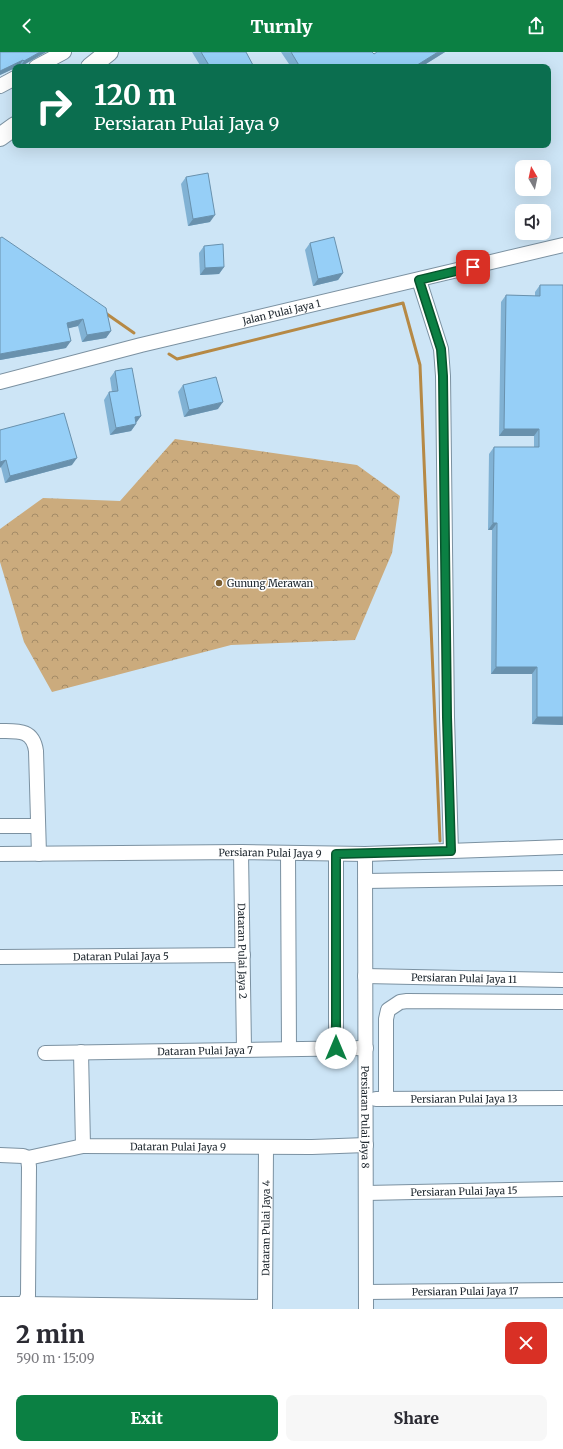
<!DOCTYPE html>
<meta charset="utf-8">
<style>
body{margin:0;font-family:Merriweather,serif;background:#f7f7f7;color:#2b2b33;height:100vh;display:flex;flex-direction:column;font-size:15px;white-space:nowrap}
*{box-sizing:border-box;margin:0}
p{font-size:13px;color:#7c7c81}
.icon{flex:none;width:22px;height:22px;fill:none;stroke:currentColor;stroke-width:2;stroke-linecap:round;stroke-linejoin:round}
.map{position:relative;height:1257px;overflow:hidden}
.panel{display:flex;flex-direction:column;background:#fff;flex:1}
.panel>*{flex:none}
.top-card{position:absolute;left:12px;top:12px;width:539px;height:84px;border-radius:8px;box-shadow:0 4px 16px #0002;background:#0b6e4f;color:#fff;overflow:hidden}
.needle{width:26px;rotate:351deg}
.fabs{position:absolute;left:515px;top:108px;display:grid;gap:8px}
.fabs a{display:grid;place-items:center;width:36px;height:36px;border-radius:8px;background:#fff;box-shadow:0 4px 16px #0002;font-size:20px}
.pin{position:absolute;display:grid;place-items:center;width:34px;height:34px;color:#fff;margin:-17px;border-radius:8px;box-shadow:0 2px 6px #0006}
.me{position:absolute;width:44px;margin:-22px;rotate:0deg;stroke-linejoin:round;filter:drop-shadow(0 0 3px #0008)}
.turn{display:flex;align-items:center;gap:14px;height:84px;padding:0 16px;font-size:18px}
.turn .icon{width:52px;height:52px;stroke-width:2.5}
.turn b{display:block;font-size:28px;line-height:34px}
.round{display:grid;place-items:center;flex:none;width:42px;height:42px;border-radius:8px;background:#f7f7f7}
.head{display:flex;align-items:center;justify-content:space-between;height:68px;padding:0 16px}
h1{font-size:24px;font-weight:800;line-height:30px}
.action{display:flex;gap:8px;margin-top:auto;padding:8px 16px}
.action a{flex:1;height:46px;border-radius:8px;background:#0b8043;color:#fff;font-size:16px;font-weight:800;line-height:46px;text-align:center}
.action a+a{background:#f7f7f7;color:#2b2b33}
header{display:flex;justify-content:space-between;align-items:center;height:52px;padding:0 16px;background:#0b8043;color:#fff;font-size:18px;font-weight:800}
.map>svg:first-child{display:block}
</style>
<header><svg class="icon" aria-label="back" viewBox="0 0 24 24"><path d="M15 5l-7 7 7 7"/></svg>Turnly<svg class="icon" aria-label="share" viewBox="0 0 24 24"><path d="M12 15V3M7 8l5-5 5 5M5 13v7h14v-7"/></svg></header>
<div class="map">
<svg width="563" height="1257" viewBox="0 0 563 1257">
<defs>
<pattern id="forest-crowns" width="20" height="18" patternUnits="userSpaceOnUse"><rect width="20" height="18" fill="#cbab7d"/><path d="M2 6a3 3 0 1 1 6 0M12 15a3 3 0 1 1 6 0" fill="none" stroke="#a48b67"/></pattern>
</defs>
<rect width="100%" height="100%" fill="#cde5f6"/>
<path fill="url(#forest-crowns)" d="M 175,387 L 357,413 L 400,444 L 392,501 L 355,588 L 231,593 L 52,640 L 24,590 L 0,510 L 0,477 L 43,446 L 120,449 Z"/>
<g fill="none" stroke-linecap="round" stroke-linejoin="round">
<g stroke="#b68945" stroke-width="3">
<path d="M 104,260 L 134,281"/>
<path d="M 169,302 L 177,307 L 403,251 L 420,313 L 440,789"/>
</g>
<g stroke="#7b91a1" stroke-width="16">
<g id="minor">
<path d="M 36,15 L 64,0"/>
<path d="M 0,34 L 15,26"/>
<path d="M 419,228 L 441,297 L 443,324 L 447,665 L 451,799"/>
<path id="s1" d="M 0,330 L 141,293 L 563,193"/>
<path d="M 0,679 C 18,679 33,677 36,699 L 39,802"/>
<path d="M 0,774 L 38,774"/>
<path id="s2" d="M 241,800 L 244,997"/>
<path d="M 288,801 L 289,997"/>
<path id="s3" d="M 0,802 L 241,800 L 365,802 L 563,795"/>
<path id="s4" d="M 365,802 L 366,1257"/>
<path d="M 365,829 L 563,826"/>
<path id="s5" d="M 0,905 L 243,903"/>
<path id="s6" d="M 365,924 L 563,928"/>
<path d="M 336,996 L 336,802"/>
<path id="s7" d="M 81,1000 L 83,1094 L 312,1095 L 366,1093"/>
<path id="s8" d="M 45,1001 L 366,996"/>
<path id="s9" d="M 376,1047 L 563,1046"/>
<path d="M 386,1047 L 386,967 L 388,958 L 400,950 L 407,949 L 563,950"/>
<path d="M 0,1103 L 23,1104 L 28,1106 L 29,1115 L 28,1244 L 24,1252 L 0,1252"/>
<path d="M 28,1106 L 83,1094"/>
<path id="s10" d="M 366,1141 L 563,1137"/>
<path id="s11" d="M 366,1240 L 563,1238"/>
<path d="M 24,1252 L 265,1255"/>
<path id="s12" d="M 265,1257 L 266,1095"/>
</g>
</g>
<g stroke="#7b91a1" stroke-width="20">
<g id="major">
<path d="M 90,15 L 109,0"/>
<path d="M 0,85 L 15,74"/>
</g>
</g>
<use href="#minor" stroke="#fff" stroke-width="14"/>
<use href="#major" stroke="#fff" stroke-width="18"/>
</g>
<g fill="#81b2d4">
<path d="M 0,0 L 46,0 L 20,15 L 19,14 L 15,15 L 15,16 L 0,23 Z"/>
<path d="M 192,0 L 246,0 L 254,15 L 201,15 Z"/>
<path d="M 281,0 L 372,0 L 374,2 L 377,0 L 445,0 L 421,15 L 291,15 Z"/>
<path d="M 186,125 L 210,170 L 188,174 L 181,132 Z"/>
<path d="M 0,186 L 111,279 L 106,286 L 82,290 L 78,274 L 68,276 L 66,296 L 0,308 Z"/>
<path d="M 310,191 L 343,221 L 338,228 L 313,234 L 305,198 Z"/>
<path d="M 204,194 L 224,215 L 219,222 L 200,223 L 199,201 Z"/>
<path d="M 540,233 L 563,233 L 563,673 L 532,672 L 532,622 L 491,622 L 492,478 L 488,478 L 489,402 L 494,395 L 534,395 L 534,384 L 499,384 L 501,250 L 506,243 L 535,244 L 535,240 Z"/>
<path d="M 115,319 L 141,364 L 136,370 L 136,372 L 131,379 L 110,383 L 104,348 L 109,340 L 112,340 L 110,326 Z"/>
<path d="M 183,333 L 218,357 L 184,365 L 178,340 Z"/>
<path d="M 0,378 L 72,413 L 5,431 L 1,415 Z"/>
</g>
<g fill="#6991ad">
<path d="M 40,0 L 46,0 L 20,15 L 24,9 Z"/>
<path d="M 438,0 L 445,0 L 421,15 L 414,15 Z"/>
<path d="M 23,8 L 19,14 L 15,15 L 15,16 L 0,23 L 0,19 Z"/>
<path d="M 215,163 L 210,170 L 188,174 L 193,167 Z"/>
<path d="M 224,215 L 219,222 L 200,223 L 205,216 Z"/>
<path d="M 343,221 L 338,228 L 313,234 L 318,227 Z"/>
<path d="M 83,267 L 78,274 L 62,278 L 67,271 Z"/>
<path d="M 111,279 L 106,286 L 82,290 L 87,283 Z"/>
<path d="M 71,289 L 66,296 L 0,308 L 0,302 Z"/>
<path d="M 223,350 L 218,357 L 184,365 L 189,358 Z"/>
<path d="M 141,364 L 136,371 L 135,365 Z"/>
<path d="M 136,372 L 131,379 L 110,383 L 116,376 Z"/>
<path d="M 504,377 L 539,377 L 534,384 L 499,384 Z"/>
<path d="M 77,406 L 72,413 L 5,431 L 10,424 Z"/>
<path d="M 6,408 L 1,415 L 0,416 L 0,410 Z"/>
<path d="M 493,471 L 497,471 L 492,478 L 488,478 Z"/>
<path d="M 496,615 L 537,615 L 532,622 L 491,622 Z"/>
<path d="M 537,665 L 563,665 L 563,673 L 532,672 Z"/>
</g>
<g fill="#96cff7" stroke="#6991ad">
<path d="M 0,0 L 40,0 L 24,9 L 23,8 L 0,19 Z"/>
<path d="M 201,0 L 246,0 L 254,15 L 210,15 Z"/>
<path d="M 291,0 L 372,0 L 374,2 L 377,0 L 438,0 L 414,15 L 351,15 L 350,14 L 349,15 L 300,15 Z"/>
<path d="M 208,121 L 215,163 L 193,167 L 186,125 Z"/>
<path d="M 2,185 L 106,256 L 111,279 L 87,283 L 83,267 L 67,271 L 71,289 L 0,302 L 0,186 Z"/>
<path d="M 334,185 L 343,221 L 318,227 L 310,191 Z"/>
<path d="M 223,192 L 224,215 L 205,216 L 204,194 Z"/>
<path d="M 540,233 L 563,233 L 563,665 L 537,665 L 537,615 L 496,615 L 497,471 L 493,471 L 494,395 L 539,395 L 539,377 L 504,377 L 506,243 L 540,244 Z"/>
<path d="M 132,316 L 141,364 L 135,365 L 136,372 L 116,376 L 109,340 L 118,339 L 115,319 Z"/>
<path d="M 216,325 L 223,350 L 189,358 L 183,333 Z"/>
<path d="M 64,361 L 77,406 L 10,424 L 6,408 L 0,410 L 0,378 Z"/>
</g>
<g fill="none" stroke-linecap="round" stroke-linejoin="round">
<g stroke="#07532c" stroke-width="10">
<path id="route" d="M 336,996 L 336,802 L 451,799 L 447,665 L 443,324 L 441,297 L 419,228 L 473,215"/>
</g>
<use href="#route" stroke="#0b8043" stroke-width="7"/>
</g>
<circle fill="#7b5e32" stroke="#fff" stroke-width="1.5" cx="219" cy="531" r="4"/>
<g text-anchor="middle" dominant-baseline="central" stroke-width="3" stroke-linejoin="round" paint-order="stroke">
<g font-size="10" fill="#212a31" stroke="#fff">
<text stroke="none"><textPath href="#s1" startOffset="290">Jalan Pulai Jaya 1</textPath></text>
<text stroke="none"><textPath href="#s3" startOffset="270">Persiaran Pulai Jaya 9</textPath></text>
<text stroke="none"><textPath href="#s2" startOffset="99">Dataran Pulai Jaya 2</textPath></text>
<text stroke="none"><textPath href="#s5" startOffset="121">Dataran Pulai Jaya 5</textPath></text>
<text stroke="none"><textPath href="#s6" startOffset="99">Persiaran Pulai Jaya 11</textPath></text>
<text stroke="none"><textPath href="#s8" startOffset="160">Dataran Pulai Jaya 7</textPath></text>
<text stroke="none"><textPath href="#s9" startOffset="88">Persiaran Pulai Jaya 13</textPath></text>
<text stroke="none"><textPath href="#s4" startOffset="263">Persiaran Pulai Jaya 8</textPath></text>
<text stroke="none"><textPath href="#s7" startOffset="189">Dataran Pulai Jaya 9</textPath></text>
<text stroke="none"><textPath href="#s10" startOffset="98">Persiaran Pulai Jaya 15</textPath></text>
<text stroke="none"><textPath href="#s12" startOffset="81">Dataran Pulai Jaya 4</textPath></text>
<text stroke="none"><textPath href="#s11" startOffset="99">Persiaran Pulai Jaya 17</textPath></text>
</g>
<g font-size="10" fill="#212a31" stroke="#fff" text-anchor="start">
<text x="227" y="531">Gunung Merawan</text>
</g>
</g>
</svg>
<div class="fabs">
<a><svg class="needle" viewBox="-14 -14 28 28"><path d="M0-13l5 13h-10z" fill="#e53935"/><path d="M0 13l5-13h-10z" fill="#7c7c81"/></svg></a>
<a><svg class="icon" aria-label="sound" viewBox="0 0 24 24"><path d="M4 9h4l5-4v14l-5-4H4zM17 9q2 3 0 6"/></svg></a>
</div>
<div class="pin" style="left:473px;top:215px;background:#d93025"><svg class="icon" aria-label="arrive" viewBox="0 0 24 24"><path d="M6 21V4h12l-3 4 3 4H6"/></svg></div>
<svg class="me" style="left:336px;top:996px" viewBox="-20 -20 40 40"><circle r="19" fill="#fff"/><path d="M0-13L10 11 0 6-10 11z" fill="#0b8043"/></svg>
<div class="top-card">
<div class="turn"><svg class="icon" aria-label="right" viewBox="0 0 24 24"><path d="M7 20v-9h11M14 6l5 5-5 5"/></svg><div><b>120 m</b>Persiaran Pulai Jaya 9</div></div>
</div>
</div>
<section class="panel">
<div class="head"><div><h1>2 min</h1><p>590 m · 15:09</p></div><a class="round" style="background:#d93025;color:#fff"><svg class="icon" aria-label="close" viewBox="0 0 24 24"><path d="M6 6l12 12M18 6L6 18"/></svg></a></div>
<div class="action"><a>Exit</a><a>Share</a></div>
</section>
